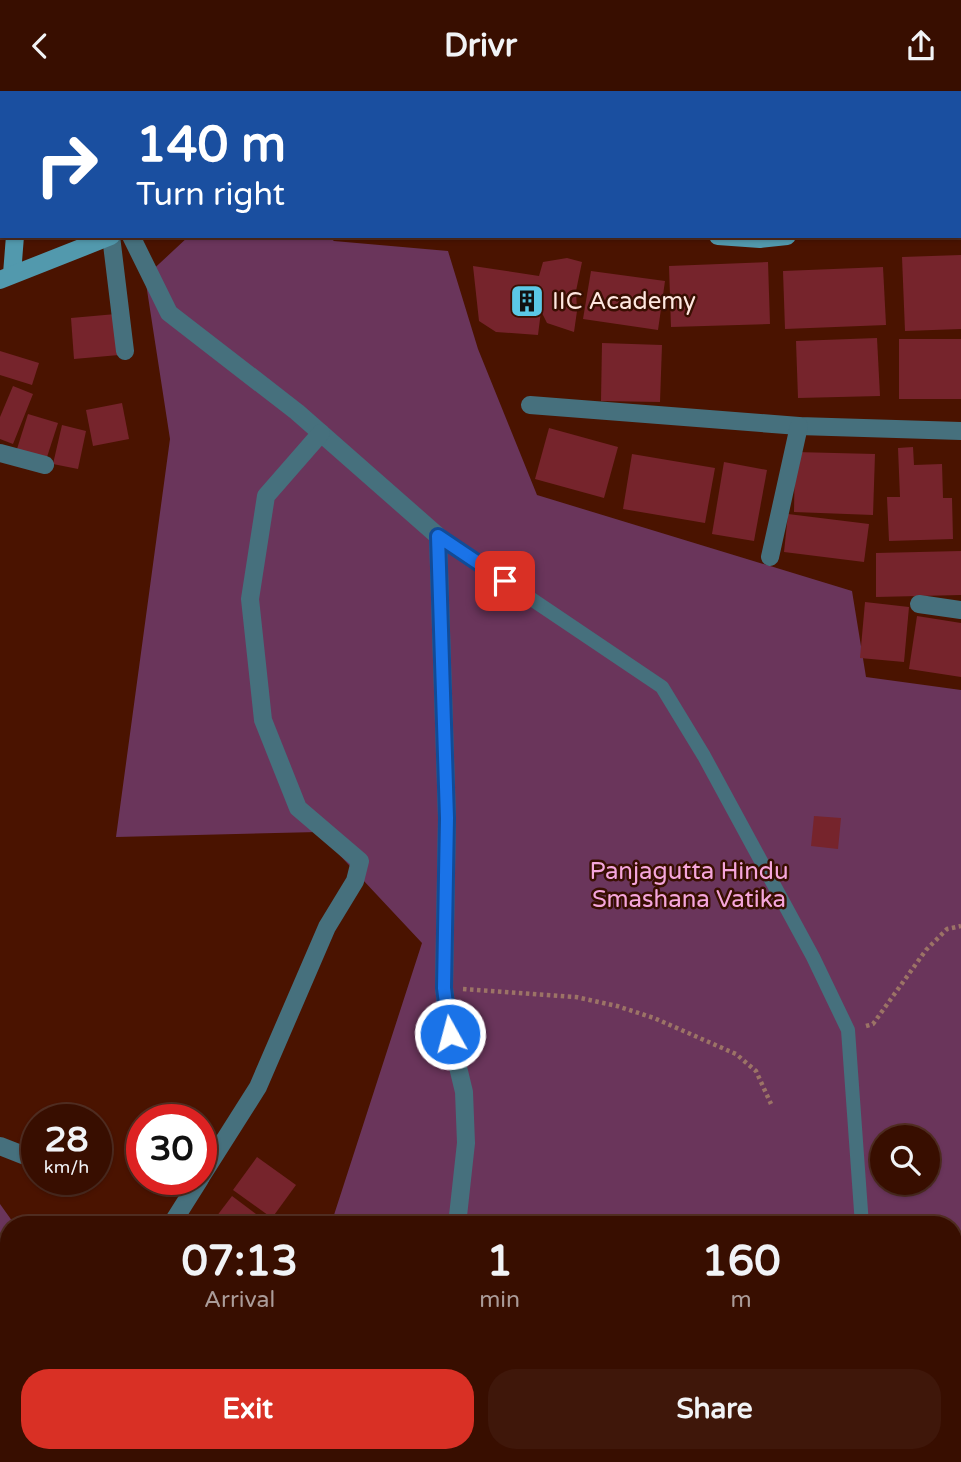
<!DOCTYPE html>
<style>
body{margin:0;font-family:"Varela Round",sans-serif;background:#3f170a;color:#f1f3f6;height:100vh;display:flex;flex-direction:column;font-size:26px;white-space:nowrap}
*{box-sizing:border-box;margin:0}
p{font-size:23px;color:#ab9c99}
.icon{flex:none;width:38px;height:38px;fill:none;stroke:currentColor;stroke-width:2;stroke-linecap:round;stroke-linejoin:round}
.map{position:relative;flex:1;overflow:hidden}
.side{position:absolute;left:0px;top:1125px;width:962px;height:247px;display:flex;flex-direction:column;background:#380e00;border-radius:28px 28px 0 0;box-shadow:0 2px 5px #0004,0 0 0 2px #522e22}
.side>*{flex:none}
.top-card{position:absolute;left:0px;top:0px;width:962px;height:147px;box-shadow:0 2px 5px #0004,0 0 0 2px #522e22;background:#1a4fa0;color:#fff;overflow:hidden}
.fabs{position:absolute;left:870px;top:1034px;display:grid;gap:14px}
.fabs a{display:grid;place-items:center;width:70px;height:70px;border-radius:50%;background:#380e00;box-shadow:0 2px 5px #0004,0 0 0 2px #522e22;font-size:35px}
.speed{position:absolute;left:21px;top:1013px;display:flex;gap:14px;font-size:35px;font-weight:700;text-align:center}
.speed>*{display:grid;place-content:center;width:91px;height:91px;border-radius:50%;background:#380e00;box-shadow:0 2px 5px #0004,0 0 0 2px #522e22;line-height:1}
.speed small{font-size:18px;font-weight:400}
.speed .limit{border:10px solid #d22;background:#fff;color:#111}
.pin{position:absolute;display:grid;place-items:center;width:60px;height:60px;color:#fff;margin:-30px;border-radius:14px;box-shadow:0 4px 10px #0006}
.me{position:absolute;width:77px;margin:-38px;rotate:353deg;stroke-linejoin:round;filter:drop-shadow(0 0 5px #0008)}
.turn{display:flex;align-items:center;gap:24px;height:147px;padding:0 21px;font-size:32px}
.turn .icon{width:91px;height:91px;stroke-width:2.5}
.turn b{display:block;font-size:49px;line-height:60px}
.eta{display:flex;justify-content:space-evenly;align-items:center;height:119px;text-align:center}
.eta b{font-size:42px;font-weight:700;line-height:49px}
.cta{display:flex;gap:14px;margin-top:auto;padding:14px 21px}
.cta a{flex:1;height:80px;border-radius:28px;background:#d93025;color:#fff;font-size:28px;font-weight:700;line-height:80px;text-align:center}
.cta a+a{background:#3f170a;color:#f1f3f6}
header{display:flex;justify-content:space-between;align-items:center;height:91px;padding:0 21px;background:#380e00;font-size:32px;font-weight:700}
.map>svg:first-child{display:block}
</style>
<header><svg class="icon" aria-label="back" viewBox="0 0 24 24"><path d="M15 5l-7 7 7 7"/></svg>Drivr<svg class="icon" aria-label="share" viewBox="0 0 24 24"><path d="M12 15V3M7 8l5-5 5 5M5 13v7h14v-7"/></svg></header>
<div class="map">
<svg width="961" height="1371" viewBox="0 0 961 1371">
<rect width="100%" height="100%" fill="#4a1300"/>
<g fill="#6a355b" fill-rule="evenodd">
<path d="M 189,145 L 328,145 L 334,150 L 448,160 L 478,258 L 537,404 L 852,500 L 866,586 L 961,599 L 961,1140 L 954,1151 L 954,1134 L 328,1134 L 333,1127 L 422,852 L 318,741 L 116,746 L 170,348 L 145,186 ZM 882,1046 L 928,1046 L 928,1092 L 882,1092 Z"/>
<path d="M 0,1113 L 15,1134 L 9,1134 L 9,1363 L 84,1363 L 83,1371 L 0,1371 Z"/>
<path d="M 401,1363 L 875,1363 L 873,1371 L 417,1371 Z"/>
</g>
<path fill="#100145" d="M 0,1205 L 9,1213 L 9,1363 L 53,1363 L 53,1371 L 0,1371 Z"/>
<g fill="#76242c">
<path d="M 961,164 L 961,238 L 905,240 L 902,166 Z"/>
<path d="M 567,167 L 582,171 L 576,200 L 577,220 L 574,241 L 547,232 L 541,220 L 538,244 L 496,241 L 479,230 L 473,175 L 539,185 L 543,171 Z"/>
<path d="M 768,171 L 770,233 L 671,236 L 669,175 Z"/>
<path d="M 883,176 L 886,234 L 785,238 L 783,180 Z"/>
<path d="M 591,180 L 665,190 L 658,239 L 583,228 Z"/>
<path d="M 116,223 L 119,264 L 74,268 L 71,227 Z"/>
<path d="M 877,247 L 880,305 L 798,307 L 796,250 Z"/>
<rect x="899" y="248" width="62" height="60"/>
<path d="M 602,252 L 662,254 L 660,311 L 601,310 Z"/>
<path d="M 0,260 L 39,272 L 32,294 L 0,284 Z"/>
<path d="M 13,295 L 33,303 L 13,353 L 0,348 L 0,326 Z"/>
<path d="M 122,312 L 129,348 L 93,355 L 86,319 Z"/>
<path d="M 28,323 L 58,332 L 47,366 L 17,358 Z"/>
<path d="M 62,334 L 86,340 L 78,378 L 53,373 Z"/>
<path d="M 549,337 L 618,356 L 604,407 L 535,388 Z"/>
<path d="M 913,356 L 914,374 L 942,373 L 943,407 L 952,407 L 953,448 L 889,450 L 887,406 L 900,406 L 898,357 Z"/>
<path d="M 795,361 L 875,363 L 873,424 L 794,421 Z"/>
<path d="M 632,363 L 715,377 L 705,432 L 623,418 Z"/>
<path d="M 724,371 L 767,379 L 754,450 L 712,443 Z"/>
<path d="M 788,423 L 869,433 L 864,471 L 784,461 Z"/>
<path d="M 961,460 L 961,504 L 876,506 L 876,462 Z"/>
<path d="M 865,511 L 909,516 L 904,571 L 860,567 Z"/>
<path d="M 917,525 L 961,532 L 961,586 L 909,578 Z"/>
<path d="M 814,725 L 841,727 L 838,758 L 811,755 Z"/>
<path d="M 257,1066 L 296,1094 L 272,1127 L 233,1099 Z"/>
<path d="M 232,1105 L 268,1132 L 267,1134 L 210,1134 Z"/>
<path d="M 960,1348 L 961,1371 L 953,1371 Z"/>
</g>
<g fill="none" stroke-linecap="round" stroke-linejoin="round">
<g stroke="#9c7366" stroke-width="4.5" stroke-dasharray="3.5 3.5" stroke-linecap="butt">
<path d="M 463,898 L 576,906 L 617,915 L 654,927 L 736,963 L 756,980 L 771,1013"/>
<path d="M 866,935 L 873,933 L 926,859 L 947,838 L 961,835"/>
<path d="M 787,1371 L 788,1363"/>
</g>
<g stroke="#46707d" stroke-width="14">
<path d="M 438,445 L 662,596 L 704,665 L 813,866 L 848,939 L 862,1134"/>
<path d="M 819,1371 L 821,1363"/>
</g>
<g stroke="#46707d" stroke-width="18">
<path d="M 402,0 L 402,2"/>
<path d="M 726,0 L 726,2"/>
<path d="M 174,2 L 174,0"/>
<path d="M 284,2 L 284,0"/>
<path d="M 361,2 L 363,0"/>
<path d="M 111,145 L 125,260"/>
<path d="M 131,145 L 169,222 L 297,321 L 438,445 L 447,727 L 444,897 L 450,943 L 464,1001 L 466,1052 L 457,1134"/>
<path d="M 530,314 L 799,335 L 961,340"/>
<path d="M 0,362 L 45,374"/>
<path d="M 770,466 L 799,335"/>
<path d="M 919,513 L 961,519"/>
<path d="M 0,1055 L 23,1064"/>
<path d="M 201,1086 L 258,996 L 327,836 L 355,790 L 360,770 L 298,717 L 263,629 L 250,508 L 266,405 L 321,342"/>
<path d="M 171,1134 L 200,1088"/>
<path d="M 421,1371 L 424,1363"/>
</g>
<g stroke="#5299ad" stroke-width="18">
<path d="M 25,2 L 26,0"/>
<path d="M 718,145 L 760,148 L 787,145"/>
<path d="M 12,183 L 15,145"/>
<path d="M 0,189 L 111,145"/>
</g>
<g stroke="#5ab8d3" stroke-width="18">
<path d="M 954,1216 L 961,1204"/>
<path d="M 954,1304 L 961,1279"/>
<path d="M 902,1371 L 907,1363"/>
<path d="M 940,1371 L 942,1363"/>
</g>
</g>
<g fill="none" stroke-linecap="round" stroke-linejoin="round">
<g stroke="#114b97" stroke-width="18">
<path id="route" d="M 450,943 L 444,897 L 447,727 L 438,445 L 505,490"/>
</g>
<use href="#route" stroke="#1a73e8" stroke-width="12"/>
</g>
<defs>
<g id="building-square" transform="scale(1.75)"><rect x="-9" y="-9" width="18" height="18" rx="4" fill="#5bc8e6" stroke="#390f02"/><path d="M-4-6H4V6H1V3H-1V6H-4ZM-2.5-4.3h1.7v1.8h-1.7ZM.8-4.3h1.7v1.8H.8ZM-2.5-1h1.7V.8h-1.7ZM.8-1h1.7V.8H.8Z" fill="#111"/></g>
</defs>
<g fill-rule="evenodd">
<use href="#building-square" x="527" y="210"/>
</g>
<g text-anchor="middle" dominant-baseline="central" stroke-width="5" stroke-linejoin="round" paint-order="stroke">
<g font-size="24" fill="#fee7e0" stroke="#390f02" text-anchor="start">
<text x="552" y="210">IIC Academy</text>
</g>
<g font-size="24" fill="#f5a6dc" stroke="#390f02">
<text x="689" y="780">Panjagutta Hindu<tspan x="689" dy="28">Smashana Vatika</tspan></text>
</g>
</g>
</svg>
<div class="fabs">
<a><svg class="icon" aria-label="search" viewBox="0 0 24 24"><circle cx="10" cy="10" r="6"/><path d="M15 15l6 6"/></svg></a>
</div>
<div class="speed"><div>28<small>km/h</small></div><div class="limit">30</div></div>
<div class="pin" style="left:505px;top:490px;background:#d93025"><svg class="icon" aria-label="arrive" viewBox="0 0 24 24"><path d="M6 21V4h12l-3 4 3 4H6"/></svg></div>
<svg class="me" style="left:450px;top:943px" viewBox="-20 -20 40 40"><circle r="17" fill="#1a73e8" stroke="#fff" stroke-width="3"/><path d="M0-11L8 9 0 5-8 9z" fill="#fff"/></svg>
<div class="top-card">
<div class="turn"><svg class="icon" aria-label="right" viewBox="0 0 24 24"><path d="M7 20v-9h11M14 6l5 5-5 5"/></svg><div><b>140 m</b>Turn right</div></div>
</div>
<section class="side">
<div class="eta">
<div><b>07:13</b><p>Arrival</p></div>
<div><b>1</b><p>min</p></div>
<div><b>160</b><p>m</p></div>
</div>
<div class="cta"><a>Exit</a><a>Share</a></div>
</section>
</div>
